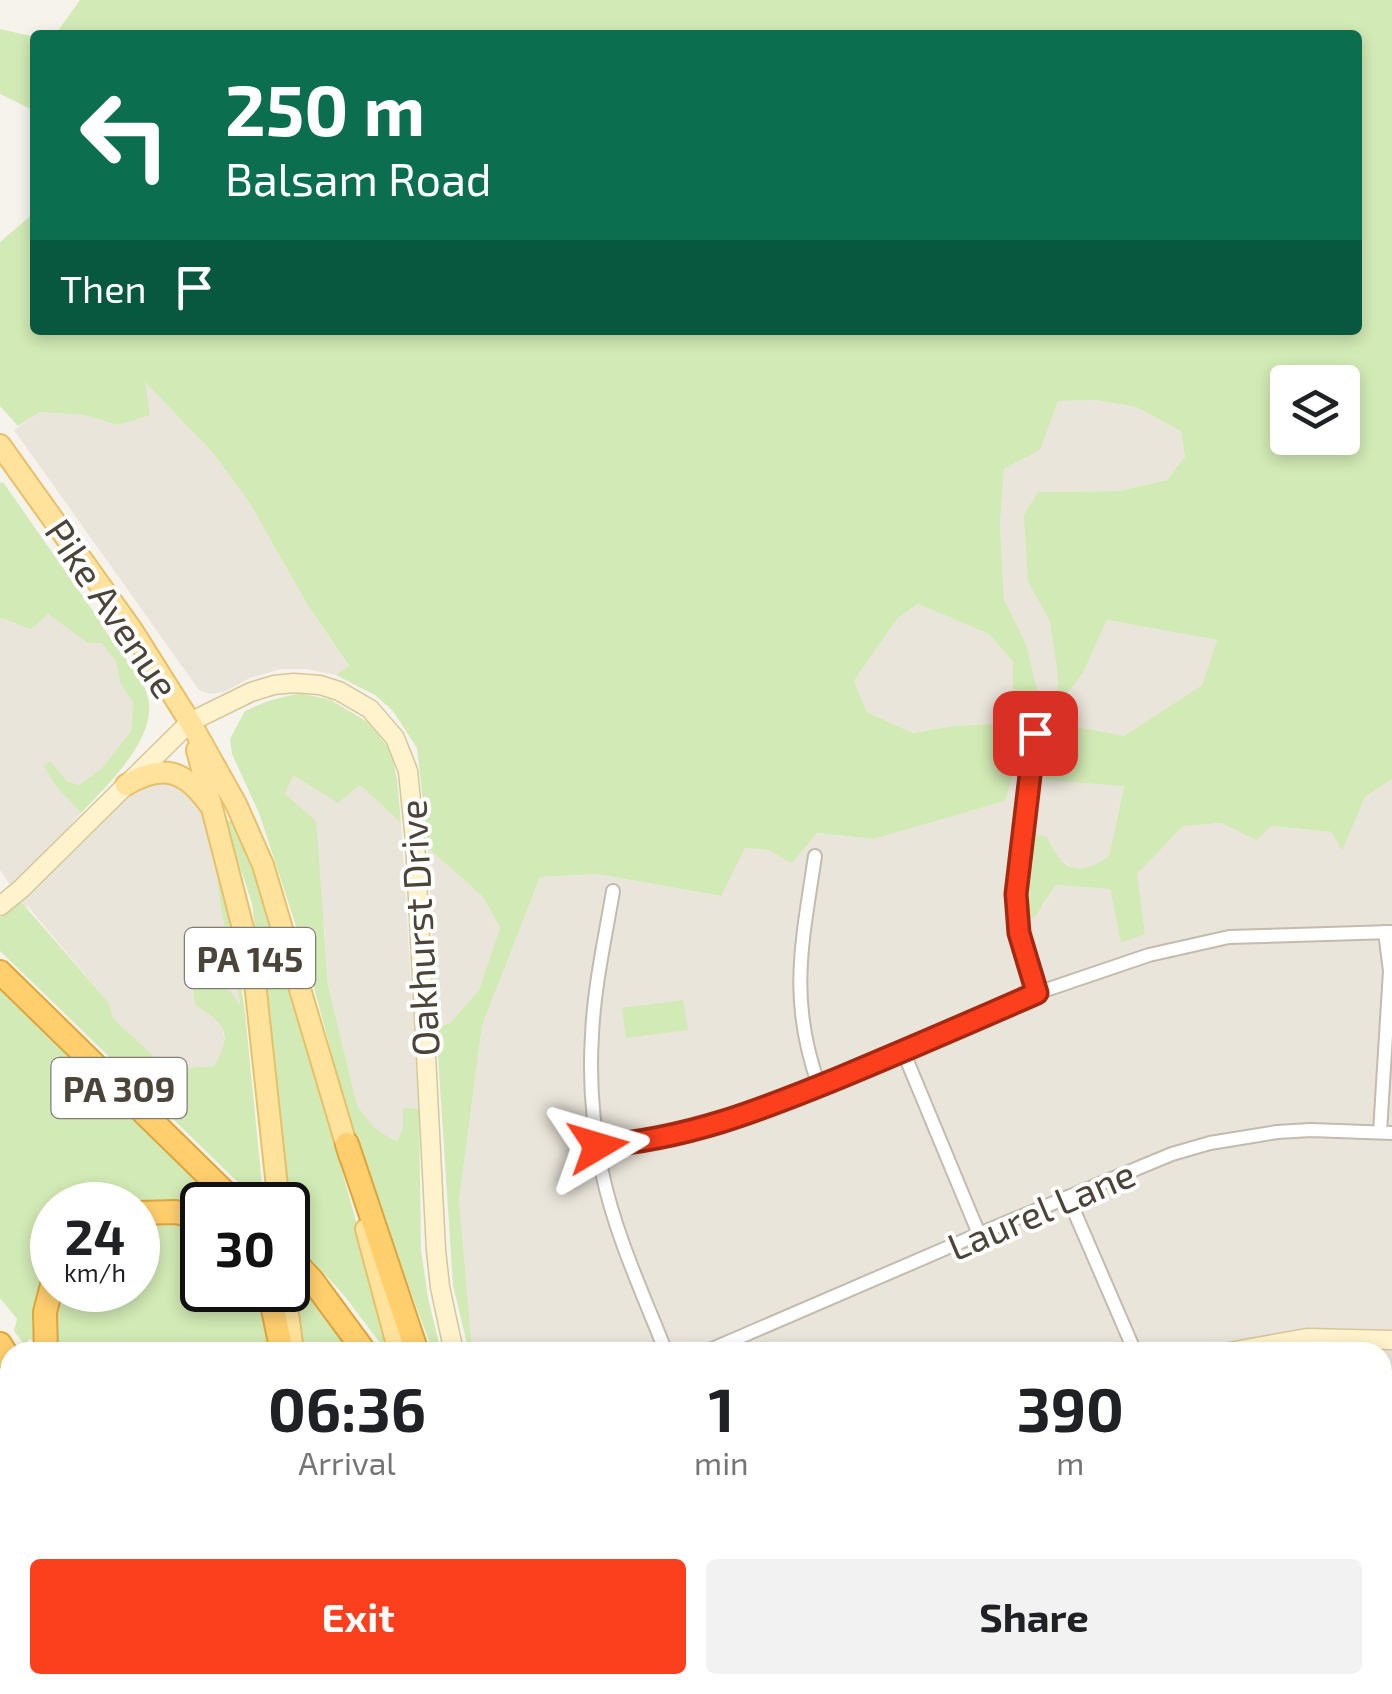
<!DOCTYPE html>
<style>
body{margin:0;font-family:"Exo 2",sans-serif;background:#f2f2f2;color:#202124;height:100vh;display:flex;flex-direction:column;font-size:38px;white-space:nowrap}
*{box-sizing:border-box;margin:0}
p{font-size:32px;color:#757577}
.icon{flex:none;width:55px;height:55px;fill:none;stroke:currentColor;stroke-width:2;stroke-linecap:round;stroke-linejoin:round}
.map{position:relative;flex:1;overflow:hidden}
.sheet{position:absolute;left:0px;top:1342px;width:1392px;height:352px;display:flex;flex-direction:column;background:#fff;border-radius:30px 30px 0 0;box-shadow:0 5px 15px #0003}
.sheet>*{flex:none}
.hud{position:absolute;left:30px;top:30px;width:1332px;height:305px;border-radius:10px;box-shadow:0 5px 15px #0003;background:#0b6e4f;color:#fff;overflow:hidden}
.controls{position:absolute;left:1270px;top:365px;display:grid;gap:20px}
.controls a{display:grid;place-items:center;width:90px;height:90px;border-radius:10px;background:#fff;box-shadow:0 5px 15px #0003;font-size:50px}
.speed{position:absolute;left:30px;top:1182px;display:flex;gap:20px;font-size:50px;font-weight:700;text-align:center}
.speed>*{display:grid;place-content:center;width:130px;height:130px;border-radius:50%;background:#fff;box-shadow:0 5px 15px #0003;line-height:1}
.speed small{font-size:25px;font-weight:400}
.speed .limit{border:5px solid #111;border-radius:15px;background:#fff;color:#111}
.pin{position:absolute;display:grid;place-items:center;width:85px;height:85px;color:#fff;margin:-42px;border-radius:20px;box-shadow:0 5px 15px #0006}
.me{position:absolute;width:110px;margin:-55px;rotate:83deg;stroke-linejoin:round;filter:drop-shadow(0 0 8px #0008)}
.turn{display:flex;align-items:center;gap:35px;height:210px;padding:0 30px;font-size:45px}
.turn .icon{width:130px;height:130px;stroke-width:2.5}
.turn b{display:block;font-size:70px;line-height:85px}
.then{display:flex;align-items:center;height:95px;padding:0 30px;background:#0003;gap:20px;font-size:38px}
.eta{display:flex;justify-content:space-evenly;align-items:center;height:170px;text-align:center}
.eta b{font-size:60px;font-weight:700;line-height:70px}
.action{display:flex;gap:20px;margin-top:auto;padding:20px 30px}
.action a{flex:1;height:115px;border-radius:10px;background:#fc3f1d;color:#fff;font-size:40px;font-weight:700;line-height:115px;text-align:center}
.action a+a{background:#f2f2f2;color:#202124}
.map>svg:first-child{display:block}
</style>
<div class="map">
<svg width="1392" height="1694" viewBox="0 0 1392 1694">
<rect width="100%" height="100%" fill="#f6f3ec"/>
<g fill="#eae5da">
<path d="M 143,380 L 213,453 L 249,502 L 307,604 L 349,667 L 336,675 L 306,669 L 281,669 L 250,678 L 224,692 L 210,694 L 199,690 L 14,430 L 40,412 L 84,415 L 118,425 L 150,414 Z"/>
<path d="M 1094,400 L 1136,407 L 1181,431 L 1185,458 L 1167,480 L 1119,491 L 1038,492 L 1028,582 L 1050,622 L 1058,678 L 1057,704 L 1083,673 L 1107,620 L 1217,640 L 1202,685 L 1124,736 L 1124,785 L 1109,856 L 1090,869 L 1074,869 L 1056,856 L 1047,837 L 1042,908 L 1056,885 L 1110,889 L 1122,943 L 1145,933 L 1136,874 L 1183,826 L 1221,823 L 1257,839 L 1270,826 L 1333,832 L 1342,850 L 1365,797 L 1392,779 L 1392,1331 L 1313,1330 L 1253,1338 L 1195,1352 L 471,1352 L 462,1289 L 459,1201 L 482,1026 L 540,877 L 597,874 L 720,896 L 744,848 L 768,850 L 817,833 L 874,839 L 1005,801 L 1011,776 L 990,724 L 954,726 L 913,733 L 867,712 L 854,681 L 897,619 L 918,604 L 989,634 L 1013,662 L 1026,644 L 1004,599 L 1000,525 L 1004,469 L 1040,450 L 1057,401 Z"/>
<path d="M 48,614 L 88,642 L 101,642 L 116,661 L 120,683 L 133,702 L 131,731 L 102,768 L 79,785 L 67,781 L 50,762 L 56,786 L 81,813 L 36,864 L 11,886 L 0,870 L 0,618 L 15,624 Z"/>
<path d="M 293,774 L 360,785 L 401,823 L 419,1109 L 403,1109 L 403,1128 L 399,1141 L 383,1135 L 367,1121 L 357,1105 L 328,985 L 324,925 L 284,794 Z"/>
<path d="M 173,783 L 192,794 L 204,816 L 218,879 L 221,909 L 243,1013 L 195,1005 L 217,1018 L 223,1029 L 225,1047 L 214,1066 L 186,1068 L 162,1064 L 113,1018 L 109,1003 L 29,908 L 18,903 L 130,794 L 145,785 Z"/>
<path d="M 428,848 L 483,897 L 500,929 L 479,990 L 449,1024 L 436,1025 Z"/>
<path d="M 1392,1345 L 1392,1694 L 541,1694 L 544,1685 L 1382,1685 L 1382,1352 L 1260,1352 L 1294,1346 Z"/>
<path d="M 0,1478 L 10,1494 L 10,1685 L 123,1685 L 128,1694 L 0,1694 Z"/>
</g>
<g fill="#d2eab5" fill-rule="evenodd">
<path d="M 80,0 L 1392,0 L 1392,779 L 1365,797 L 1342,851 L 1332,832 L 1271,826 L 1257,840 L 1221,823 L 1183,826 L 1137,874 L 1145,934 L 1121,943 L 1110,889 L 1056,885 L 1035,917 L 1025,920 L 1031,833 L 1047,837 C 1063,871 1078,878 1109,856 L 1124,786 L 1045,780 L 1056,723 L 1124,736 L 1202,685 L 1217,640 L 1107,620 L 1083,673 L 1057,706 L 1058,678 L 1050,622 L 1028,582 L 1024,515 L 1038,492 L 1119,491 L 1167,480 L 1185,457 L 1181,431 L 1136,407 L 1094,400 L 1058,401 L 1040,450 L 1004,469 L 1000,525 L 1004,599 L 1026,644 L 1039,698 L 1013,699 L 1013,662 L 989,634 L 918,604 L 897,619 L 854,681 L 867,712 L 913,733 L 954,726 L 990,724 L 1023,739 L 1005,801 L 874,839 L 817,833 L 792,863 L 768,850 L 745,848 L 721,896 L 597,874 L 540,877 L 482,1026 L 459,1201 L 472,1352 L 469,1352 L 453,1285 L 436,1025 L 449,1024 L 479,990 L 500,928 L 483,897 L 428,848 L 417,748 L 393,711 L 375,695 L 336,675 L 349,666 L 307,604 L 249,502 L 213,453 L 145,382 L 150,415 L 118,425 L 84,415 L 40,412 L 18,426 L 0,406 L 0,242 L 35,212 L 35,330 L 1358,330 L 1358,35 L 55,35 ZM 1288,382 L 1342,382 L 1342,438 L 1288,438 Z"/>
<path d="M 0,29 L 35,37 L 35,111 L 0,94 Z"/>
<path d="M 3,482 L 100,621 C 112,645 140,672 147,694 C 161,736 106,786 81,813 L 56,786 L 44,766 L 50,761 L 67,781 L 79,785 L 102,768 L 131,731 L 133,702 L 120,683 L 116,661 L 101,643 L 88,643 L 48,614 L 31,629 L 0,618 L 0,483 Z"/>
<path d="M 300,693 L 331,700 L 369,723 L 391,751 L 397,779 L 401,823 L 360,785 L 338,803 L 293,775 L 285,794 L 316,821 L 328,985 L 357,1105 C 368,1122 378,1134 398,1141 L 403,1128 L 403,1108 L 419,1109 L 421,1250 L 428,1298 L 441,1352 L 433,1352 L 377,1200 L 345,1103 L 303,947 L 259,813 L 232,754 L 230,739 L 245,711 L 268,701 Z"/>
<path d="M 167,780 L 192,792 L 208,820 L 232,922 L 245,1013 L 264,1205 L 257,1201 L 177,1123 L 142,1085 L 124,1071 L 0,951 L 0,918 L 18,903 L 23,904 L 109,1003 L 113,1018 L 162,1064 L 186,1068 L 214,1066 C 233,1033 226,1024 195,1005 L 193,987 L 209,980 L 231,992 L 241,1007 C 235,976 228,945 222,914 C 217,884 214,814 190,793 C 176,782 162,783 145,785 Z"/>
<path d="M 232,820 L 272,920 L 373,1282 L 390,1352 L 387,1352 L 343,1294 L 291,1238 L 252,903 L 224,821 Z"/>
<path d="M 0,984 L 222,1205 L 202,1205 L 202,1208 L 165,1200 L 124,1205 L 52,1205 L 52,1262 L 41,1285 L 35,1342 L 30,1339 L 24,1344 L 14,1331 L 17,1319 L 0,1298 Z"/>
<path d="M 683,1000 L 688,1030 L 626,1038 L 622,1008 Z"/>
<path d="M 163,1219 L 202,1228 L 202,1290 L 259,1290 L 266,1316 L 270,1352 L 57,1352 L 53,1331 L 59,1290 L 138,1290 L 138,1221 Z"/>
<path d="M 288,1269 L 303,1283 L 355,1352 L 301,1352 C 299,1342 296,1330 297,1319 C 297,1304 300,1294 288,1282 Z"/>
<path d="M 0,1448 L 10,1464 L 10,1573 L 0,1570 Z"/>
<path d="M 240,1685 L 398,1685 L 403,1694 L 245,1694 Z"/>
<path d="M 425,1685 L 477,1685 L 480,1694 L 430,1694 Z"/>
<path d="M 612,1685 L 698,1685 L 701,1694 L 632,1694 L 615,1686 L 611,1691 Z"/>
</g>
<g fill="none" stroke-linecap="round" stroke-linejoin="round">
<g stroke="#c2bbae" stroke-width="16">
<g id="street">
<path d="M 1035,733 L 1016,894 L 1019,933 L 1037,993"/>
<path d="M 815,856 C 802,944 788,999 819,1086"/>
<path d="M 613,891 C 605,939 594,987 592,1035 C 589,1080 593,1127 602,1172 C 615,1234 643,1294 666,1352"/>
<path d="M 903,1051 L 979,1234"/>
<path d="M 1380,1132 L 1390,971 L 1385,932"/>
<path d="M 598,1146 L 651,1140 L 722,1123 L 903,1051 L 1037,993 L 1149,955 L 1229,937 L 1392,932"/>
<path d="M 1068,1197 L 1135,1352"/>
<path d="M 705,1352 L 986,1231 L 1172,1154 L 1210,1143 L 1277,1132 L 1311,1130 L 1392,1133"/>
<path d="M 803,1685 L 806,1694"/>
<path d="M 941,1694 L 962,1685"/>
</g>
</g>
<g stroke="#d6c79b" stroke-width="21">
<g id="secondary">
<path d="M 0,906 L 21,889 L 190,722 L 251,692 L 274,685 L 294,683 L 320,685 L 339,691 L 370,709 L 395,738 L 408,771 L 415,841 L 436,1250 L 440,1287 L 454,1352"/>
<path d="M 1229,1352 L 1307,1338 L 1392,1340"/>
</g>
</g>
<g stroke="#e6c16a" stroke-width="24">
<g id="primary">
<path d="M 0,445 L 132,630 L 190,722 L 236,804 L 263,865 L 350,1157"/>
<path d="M 197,750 L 245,936 L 256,992 L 279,1205"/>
<path d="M 126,785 C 162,763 185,770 209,804"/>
<path d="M 366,1229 L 399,1352"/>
<path d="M 285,1290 L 293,1352"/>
</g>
</g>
<g stroke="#e0a43c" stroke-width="26">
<g id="highway">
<path d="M 0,972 L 238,1205"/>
<path d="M 347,1144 L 417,1352"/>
<path d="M 138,1213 L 176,1212 L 202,1219"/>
<path d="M 288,1254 L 312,1280 L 365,1352"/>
<path d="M 269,1290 L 282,1352"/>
<path d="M 0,1344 L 10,1360"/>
<path d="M 46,1352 L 45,1312 L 52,1285"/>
<path d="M 0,1408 L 10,1425"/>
<path d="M 170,1685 L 176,1694"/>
<path d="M 210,1685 L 216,1694"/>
<path d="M 415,1685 L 419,1694"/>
<path d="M 487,1685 L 490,1694"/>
<path d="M 514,1685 L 516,1694"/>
</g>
</g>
<use href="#street" stroke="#fff" stroke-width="12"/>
<use href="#secondary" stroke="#fff3cd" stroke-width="18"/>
<use href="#primary" stroke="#ffe39c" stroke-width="20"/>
<use href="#highway" stroke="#ffcf6e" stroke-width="22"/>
</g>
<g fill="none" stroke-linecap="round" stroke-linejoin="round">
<g stroke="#a42913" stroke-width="25">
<path id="route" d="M 598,1146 C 687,1139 758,1111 839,1078 C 906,1050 971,1022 1037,993 L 1019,933 L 1016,894 L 1035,733"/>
</g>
<use href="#route" stroke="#fc3f1d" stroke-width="18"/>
</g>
<g text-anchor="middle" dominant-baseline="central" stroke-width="8" stroke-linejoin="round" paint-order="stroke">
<g fill="#fff" stroke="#817c74" stroke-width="2.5">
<rect x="185" y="928" width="130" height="60" rx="8"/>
<rect x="51.5" y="1058" width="135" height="60" rx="8"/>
</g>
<g font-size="35" font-weight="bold" fill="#4b4439">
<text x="250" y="958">PA 145</text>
<text x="119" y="1088">PA 309</text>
</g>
<g font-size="38" fill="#4b4439" stroke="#fff">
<text transform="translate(113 608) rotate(56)">Pike Avenue</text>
<text transform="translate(418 928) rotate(-93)">Oakhurst Drive</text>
<text transform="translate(1041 1209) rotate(-23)">Laurel Lane</text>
</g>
</g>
</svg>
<div class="controls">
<a><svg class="icon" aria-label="layers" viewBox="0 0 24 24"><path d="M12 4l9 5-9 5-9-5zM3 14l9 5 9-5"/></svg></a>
</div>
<div class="speed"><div>24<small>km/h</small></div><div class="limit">30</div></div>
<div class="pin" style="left:1035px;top:733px;background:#d93025"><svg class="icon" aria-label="arrive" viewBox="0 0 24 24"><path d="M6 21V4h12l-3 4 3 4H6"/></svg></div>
<svg class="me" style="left:598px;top:1146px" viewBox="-20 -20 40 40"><path d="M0-17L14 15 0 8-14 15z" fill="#fc3f1d" stroke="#fff" stroke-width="4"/></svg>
<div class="hud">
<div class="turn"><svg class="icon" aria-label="left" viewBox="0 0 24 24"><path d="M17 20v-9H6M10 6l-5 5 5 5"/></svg><div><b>250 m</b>Balsam Road</div></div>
<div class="then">Then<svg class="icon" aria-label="arrive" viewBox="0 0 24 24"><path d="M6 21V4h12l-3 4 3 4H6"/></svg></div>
</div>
<section class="sheet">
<div class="eta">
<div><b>06:36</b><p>Arrival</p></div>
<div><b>1</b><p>min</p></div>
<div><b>390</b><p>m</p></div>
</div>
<div class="action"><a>Exit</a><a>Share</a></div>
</section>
</div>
